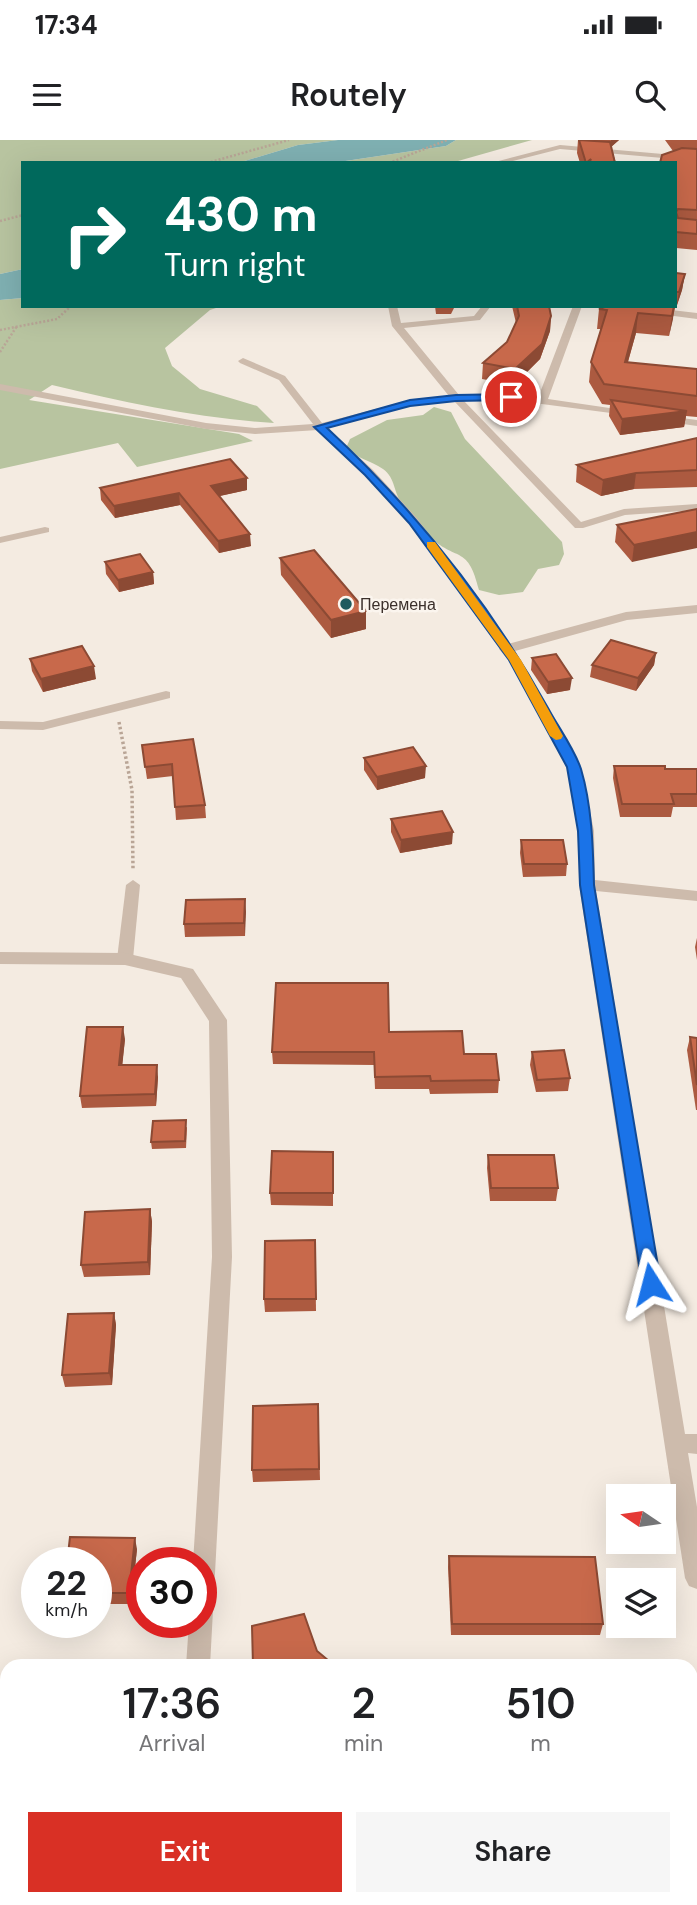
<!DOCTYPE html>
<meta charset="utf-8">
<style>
body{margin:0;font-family:"DM Sans",sans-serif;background:#f6f6f6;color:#202124;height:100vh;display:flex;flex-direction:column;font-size:26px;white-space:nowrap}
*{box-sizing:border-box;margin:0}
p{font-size:23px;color:#757577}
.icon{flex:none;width:38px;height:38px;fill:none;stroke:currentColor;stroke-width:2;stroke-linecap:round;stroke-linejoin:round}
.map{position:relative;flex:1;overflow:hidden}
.panel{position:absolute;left:0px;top:1519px;width:698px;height:247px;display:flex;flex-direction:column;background:#fff;border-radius:21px 21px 0 0;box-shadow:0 7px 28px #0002}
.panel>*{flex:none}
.guide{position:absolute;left:21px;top:21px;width:656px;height:147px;border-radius:0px;box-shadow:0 7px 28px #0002;background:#00695c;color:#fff;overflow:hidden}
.needle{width:46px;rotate:283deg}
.buttons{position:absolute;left:606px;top:1344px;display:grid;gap:14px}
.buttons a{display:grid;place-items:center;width:70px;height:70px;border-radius:0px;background:#fff;box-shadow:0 7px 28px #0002;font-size:35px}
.speed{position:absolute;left:21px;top:1407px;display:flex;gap:14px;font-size:35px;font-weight:700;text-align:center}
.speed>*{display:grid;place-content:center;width:91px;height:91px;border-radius:50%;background:#fff;box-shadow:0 7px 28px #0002;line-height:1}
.speed small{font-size:18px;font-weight:400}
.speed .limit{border:10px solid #d22;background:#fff;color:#111}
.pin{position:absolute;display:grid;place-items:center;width:60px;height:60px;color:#fff;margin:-30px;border:4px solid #fff;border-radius:50%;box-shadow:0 2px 7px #0007}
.me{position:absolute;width:77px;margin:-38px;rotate:351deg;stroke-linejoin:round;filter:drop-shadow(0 0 5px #0008)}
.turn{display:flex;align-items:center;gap:24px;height:147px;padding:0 28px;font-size:32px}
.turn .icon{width:91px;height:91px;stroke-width:2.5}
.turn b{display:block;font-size:49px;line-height:60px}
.eta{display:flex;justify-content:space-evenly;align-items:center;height:119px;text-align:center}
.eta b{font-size:42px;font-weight:600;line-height:49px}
.cta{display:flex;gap:14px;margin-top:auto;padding:14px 28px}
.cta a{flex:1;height:80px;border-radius:0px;background:#d93025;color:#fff;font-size:28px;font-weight:600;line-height:80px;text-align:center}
.cta a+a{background:#f6f6f6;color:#202124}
.status{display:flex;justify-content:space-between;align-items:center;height:49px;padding:0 35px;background:#fff;direction:ltr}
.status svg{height:19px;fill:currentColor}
header{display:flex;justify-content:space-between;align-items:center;height:91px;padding:0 28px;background:#fff;font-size:32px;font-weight:600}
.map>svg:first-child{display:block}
</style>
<div class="status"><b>17:34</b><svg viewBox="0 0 49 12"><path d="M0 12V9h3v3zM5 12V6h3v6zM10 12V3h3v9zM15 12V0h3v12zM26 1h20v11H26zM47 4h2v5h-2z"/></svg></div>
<header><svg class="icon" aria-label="menu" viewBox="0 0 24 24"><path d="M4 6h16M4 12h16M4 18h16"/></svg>Routely<svg class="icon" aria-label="search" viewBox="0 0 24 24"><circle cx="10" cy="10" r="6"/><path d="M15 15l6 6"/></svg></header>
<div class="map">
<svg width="697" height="1765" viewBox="0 0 697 1765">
<rect width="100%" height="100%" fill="#f4ebe1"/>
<g fill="#b8c4a0">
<path d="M 0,0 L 338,0 L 298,5 L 238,23 L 23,23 L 23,129 L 0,134 Z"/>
<path d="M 456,0 L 532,0 L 451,23 L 332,23 L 446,6 Z"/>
<path d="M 23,158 L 23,166 L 222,166 L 210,170 L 165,208 L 172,226 L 200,249 L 257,266 L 274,283 C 198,278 126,263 52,245 L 29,260 L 239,294 L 253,301 L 137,327 L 118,303 L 0,329 L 0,160 Z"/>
<path d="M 434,267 L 451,272 L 465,299 L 562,402 L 564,414 L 559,425 L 538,429 L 523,452 L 499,455 L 479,450 C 468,405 458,422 431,398 C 421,389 412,376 403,365 C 393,353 396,338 383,329 C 370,320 357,319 346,308 L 350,299 L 387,280 L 423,275 Z"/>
</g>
<g fill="#7fb0b2">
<path d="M 338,0 L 456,0 L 446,6 L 332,23 L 238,23 L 298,5 Z"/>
<path d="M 23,129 L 23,158 L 0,160 L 0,134 Z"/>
</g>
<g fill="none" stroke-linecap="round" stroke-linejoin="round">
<g stroke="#b9a596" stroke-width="2.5" stroke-dasharray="2 2" stroke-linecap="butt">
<path d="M 207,23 L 289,0"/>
<path d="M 389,23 L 447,0"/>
<path d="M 0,81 L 23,75"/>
<path d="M 0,190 L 57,179 L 71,166"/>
<path d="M 0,212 L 17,186"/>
</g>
<path stroke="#b9a596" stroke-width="3.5" stroke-dasharray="2.5 2.5" stroke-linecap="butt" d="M 119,582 L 132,650 L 133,730"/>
<g fill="#cdbbac" fill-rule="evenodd">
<path d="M 560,5 L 697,17 L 697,21 L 560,9 L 505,23 L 491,23 Z"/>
<path d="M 388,166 L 397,166 L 401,183 L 474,176 L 482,166 L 491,166 L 480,180 L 404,188 L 459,255 L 511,254 L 538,258 L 573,166 L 582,166 L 548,259 L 630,271 L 634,272 L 634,276 L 511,260 L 464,261 L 581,382 L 624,369 L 697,364 L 697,370 L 625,375 L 583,388 L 575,388 L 454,261 L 410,266 L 327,288 L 373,330 L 417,378 L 512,509 L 506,513 L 502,512 L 409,382 L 365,334 L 318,290 L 255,294 L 206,289 L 0,250 L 0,244 L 206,283 L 255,288 L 313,284 L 279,240 L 240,223 L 238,221 L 243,218 L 285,236 L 322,283 L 410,260 L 449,256 L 392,186 Z"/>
<path d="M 654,168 L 697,173 L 697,179 L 651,173 L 649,171 Z"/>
<path d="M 666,276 L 697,280 L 697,286 L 662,281 L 661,279 Z"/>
<path d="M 45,387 L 49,388 L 49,392 L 0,403 L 0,397 Z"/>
<path d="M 166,551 L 170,552 L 170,558 L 43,590 L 0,589 L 0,581 L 43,582 Z"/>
<path d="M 133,740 L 140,745 L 133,819 L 125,824 L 117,819 L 126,745 Z"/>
</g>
<g fill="#cdbbac" fill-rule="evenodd">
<path d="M 697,465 L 697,473 L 627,480 L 515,511 L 581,627 L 594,691 L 595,740 L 697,751 L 697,761 L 596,751 L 685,1294 L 697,1294 L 697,1314 L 688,1313 L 697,1367 L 697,1449 L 689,1446 L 685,1438 L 579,745 L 578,691 L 567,627 L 509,521 L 499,509 L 501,506 L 626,472 Z"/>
<path d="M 0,812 L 125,813 L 193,829 L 227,880 L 232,1117 L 210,1526 L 186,1526 L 189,1482 L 201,1482 L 201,1423 L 193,1423 L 212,1117 L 209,881 L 181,838 L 125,825 L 0,824 Z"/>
<path d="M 697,1581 L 697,1617 L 691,1619 L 691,1583 Z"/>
<path d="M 338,1759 L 367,1759 L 369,1765 L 340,1765 Z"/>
<path d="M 617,1759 L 643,1759 L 641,1765 L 615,1765 Z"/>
</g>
</g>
<g fill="#ac5a40">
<path d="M 578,0 L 619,0 L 611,7 L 616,23 L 580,23 L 577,13 Z"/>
<path d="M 665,0 L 697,0 L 697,110 L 676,108 L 676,23 L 673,11 Z"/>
<path d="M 676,133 L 685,134 L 682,150 L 676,168 L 675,168 L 669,196 L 636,193 L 628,222 L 697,229 L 697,277 L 686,276 L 684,287 L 620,295 L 609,276 L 610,265 L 602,264 L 589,242 L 591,222 L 601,189 L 597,189 L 599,169 L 607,166 L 676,166 Z"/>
<path d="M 435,166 L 455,166 L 451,174 L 436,174 Z"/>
<path d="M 512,166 L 549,166 L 551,176 L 550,191 L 540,219 L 514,245 L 482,239 L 483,223 L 507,202 L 516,183 Z"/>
<path d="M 697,298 L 697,347 L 634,349 L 601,356 L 576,342 L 577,325 Z"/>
<path d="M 247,338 L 247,350 L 219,356 L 251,406 L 219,413 L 180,365 L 115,378 L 101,360 L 100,348 Z"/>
<path d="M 697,369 L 632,422 L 615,402 L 617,385 Z"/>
<path d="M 280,418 L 366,489 L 331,498 L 281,435 Z"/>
<path d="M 105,422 L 153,432 L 154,444 L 119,452 L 106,434 Z"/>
<path d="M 656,513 L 654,525 L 636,551 L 590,537 L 592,525 Z"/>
<path d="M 532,518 L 570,550 L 547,554 L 531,530 Z"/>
<path d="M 30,519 L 96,539 L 43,552 L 32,531 Z"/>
<path d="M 193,599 L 205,665 L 206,678 L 176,680 L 173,636 L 147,639 L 142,605 Z"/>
<path d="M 364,618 L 425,638 L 377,650 L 364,630 Z"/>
<path d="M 614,626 L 665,629 L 697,629 L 697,667 L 673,667 L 671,677 L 620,677 L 613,638 Z"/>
<path d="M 391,679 L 452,704 L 400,713 L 391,692 Z"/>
<path d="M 521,700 L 567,724 L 566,736 L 523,737 L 520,713 Z"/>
<path d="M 245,759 L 245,796 L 185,797 L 184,784 Z"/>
<path d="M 697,798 L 697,820 L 695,807 Z"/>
<path d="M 389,892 L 464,914 L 499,940 L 498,953 L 430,954 L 429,949 L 375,949 L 374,925 L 273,924 L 272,912 Z"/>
<path d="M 690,897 L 697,898 L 697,970 L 696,970 L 687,910 Z"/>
<path d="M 125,899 L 122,925 L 158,937 L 156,966 L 82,968 L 80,956 Z"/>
<path d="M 532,912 L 570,938 L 568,951 L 536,952 L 530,925 Z"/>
<path d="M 187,987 L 186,1008 L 152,1009 L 151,1002 Z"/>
<path d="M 333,1012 L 333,1066 L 271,1065 L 270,1053 Z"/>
<path d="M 488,1015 L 558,1048 L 556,1061 L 490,1061 L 487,1028 Z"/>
<path d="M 150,1069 L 152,1082 L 150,1135 L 84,1137 L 81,1125 Z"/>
<path d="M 315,1100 L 316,1171 L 265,1172 L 264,1159 Z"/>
<path d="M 114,1173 L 116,1185 L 112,1245 L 65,1247 L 62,1235 Z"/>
<path d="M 318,1264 L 320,1340 L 253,1342 L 252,1330 Z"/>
<path d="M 137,1409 L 131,1464 L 96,1464 L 96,1423 Z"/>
<path d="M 449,1416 L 603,1484 L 600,1495 L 451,1495 L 448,1427 Z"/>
<path d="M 7,1628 L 7,1747 L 0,1742 L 0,1629 Z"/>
<path d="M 21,1759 L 71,1759 L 67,1765 L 29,1765 Z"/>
</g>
<g fill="#8c4a34">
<path d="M 611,0 L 619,0 L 611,7 Z"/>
<path d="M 685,134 L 682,150 L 676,168 L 679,152 Z"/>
<path d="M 674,166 L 673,179 L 669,196 L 672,176 Z"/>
<path d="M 638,173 L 636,193 L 622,242 L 625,222 Z"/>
<path d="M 551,176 L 550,191 L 540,219 L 514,245 L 515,229 Z"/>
<path d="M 687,271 L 684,287 L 620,295 L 622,279 Z"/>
<path d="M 636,333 L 634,349 L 601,356 L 603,340 Z"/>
<path d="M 247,338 L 247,350 L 211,358 L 211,346 Z"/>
<path d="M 179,353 L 180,365 L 115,378 L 114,366 Z"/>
<path d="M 697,392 L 697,408 L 632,422 L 634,405 Z"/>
<path d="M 250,394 L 251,406 L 219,413 L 218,401 Z"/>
<path d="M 153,432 L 154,444 L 119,452 L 118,440 Z"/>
<path d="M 366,471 L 366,489 L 331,498 L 331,480 Z"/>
<path d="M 656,513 L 654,525 L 636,551 L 638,538 Z"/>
<path d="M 94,526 L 96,539 L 43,552 L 41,539 Z"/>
<path d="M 572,538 L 570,550 L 547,554 L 548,542 Z"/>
<path d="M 426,626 L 425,638 L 377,650 L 377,637 Z"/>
<path d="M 453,692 L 452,704 L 400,713 L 401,700 Z"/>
<path d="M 245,759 L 246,772 L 245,796 L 244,783 Z"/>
<path d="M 123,887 L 125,899 L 121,938 L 119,925 Z"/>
<path d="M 157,925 L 158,937 L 156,966 L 155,954 Z"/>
<path d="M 150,1069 L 152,1082 L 150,1135 L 148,1122 Z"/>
<path d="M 114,1173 L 116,1185 L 112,1245 L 109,1233 Z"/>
<path d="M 135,1398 L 137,1409 L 131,1464 L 129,1453 Z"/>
<path d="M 62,1759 L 71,1759 L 67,1765 L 57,1765 Z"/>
</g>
<g fill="#c8694b" stroke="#8c4a34" stroke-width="2">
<path d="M 579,0 L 610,2 L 615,23 L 589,23 L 591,19 L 586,23 Z"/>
<path d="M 682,8 L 697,9 L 697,70 L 678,69 L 676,72 L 676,23 L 660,23 L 662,15 Z"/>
<path d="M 676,72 L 678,78 L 697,80 L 697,94 L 676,92 Z"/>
<path d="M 676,133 L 685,134 L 679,152 L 676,152 Z"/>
<path d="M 517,166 L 549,166 L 551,176 L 542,204 L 515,229 L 483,223 L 507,202 L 519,176 Z"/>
<path d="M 607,166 L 674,166 L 672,176 L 638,173 L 625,222 L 697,229 L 697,256 L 604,244 L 591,222 L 607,170 L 599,169 Z"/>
<path d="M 611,260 L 687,271 L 622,279 Z"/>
<path d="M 697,298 L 697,330 L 636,333 L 603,340 L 577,325 Z"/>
<path d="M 230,319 L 247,338 L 211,346 L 250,394 L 218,401 L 179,353 L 114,366 L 100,348 Z"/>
<path d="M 697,369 L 697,392 L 634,405 L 617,385 Z"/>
<path d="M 314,410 L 366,471 L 331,480 L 280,418 Z"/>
<path d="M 140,414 L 153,432 L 118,440 L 105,422 Z"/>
<path d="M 611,500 L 656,513 L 638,538 L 592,525 Z"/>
<path d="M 82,506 L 94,526 L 41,539 L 30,519 Z"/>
<path d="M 556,514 L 572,538 L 548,542 L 532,518 Z"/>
<path d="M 193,599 L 205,665 L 175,667 L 172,624 L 145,627 L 142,605 Z"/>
<path d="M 413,607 L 426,626 L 377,637 L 364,618 Z"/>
<path d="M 614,626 L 665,626 L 665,629 L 697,629 L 697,654 L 671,654 L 674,664 L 622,664 Z"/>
<path d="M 442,671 L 453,692 L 401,700 L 391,679 Z"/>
<path d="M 521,700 L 563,700 L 567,724 L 524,724 Z"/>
<path d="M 245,759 L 244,783 L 184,784 L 186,760 Z"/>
<path d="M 276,843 L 388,843 L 389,892 L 462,891 L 464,914 L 496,914 L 499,940 L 431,941 L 430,936 L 375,937 L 374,912 L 272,912 Z"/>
<path d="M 87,887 L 123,887 L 119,925 L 157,925 L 155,954 L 80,956 Z"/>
<path d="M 690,897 L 697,898 L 697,945 Z"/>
<path d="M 564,910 L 570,938 L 537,940 L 532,912 Z"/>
<path d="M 186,980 L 185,1001 L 151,1002 L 153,981 Z"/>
<path d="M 272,1011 L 333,1012 L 333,1053 L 270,1053 Z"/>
<path d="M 488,1015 L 554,1015 L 558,1048 L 491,1048 Z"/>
<path d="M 150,1069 L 148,1122 L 81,1125 L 85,1072 Z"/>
<path d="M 315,1100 L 316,1159 L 264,1159 L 265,1101 Z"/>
<path d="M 114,1173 L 109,1233 L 62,1235 L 68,1174 Z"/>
<path d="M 318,1264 L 319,1329 L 252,1330 L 253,1266 Z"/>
<path d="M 70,1397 L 135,1398 L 129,1453 L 96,1453 L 96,1423 L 67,1423 Z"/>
<path d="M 449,1416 L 595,1417 L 603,1484 L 452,1484 Z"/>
<path d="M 304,1474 L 317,1511 L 335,1526 L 253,1526 L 252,1486 Z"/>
<path d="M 7,1628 L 7,1742 L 0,1737 L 0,1629 Z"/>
<path d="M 28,1759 L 62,1759 L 57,1765 L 36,1765 Z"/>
<path d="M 244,1759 L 284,1759 L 283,1765 L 244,1765 Z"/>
</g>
<path fill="#1a73e8" stroke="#114b97" stroke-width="2" d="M 511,254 L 516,257 L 514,260 L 456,261 L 410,266 L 327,288 C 414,369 490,463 548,568 C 558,587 574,608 581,629 C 592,666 593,707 594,745 L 661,1144 L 658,1149 L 651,1152 L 645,1149 L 642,1144 L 580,745 L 578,691 L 567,627 L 509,520 L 409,383 L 365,335 L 314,287 L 410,260 L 456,255 Z"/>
<path fill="#f59e0b" d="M 427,402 L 435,402 L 521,520 L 563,596 L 561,599 L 556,600 L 550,596 L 509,520 L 427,407 Z"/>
<circle fill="#1f5a5e" stroke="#fbf5ee" stroke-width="2.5" cx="346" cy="464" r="7"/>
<g text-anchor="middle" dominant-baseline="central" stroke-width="5" stroke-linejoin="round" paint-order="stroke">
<g font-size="16" fill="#3b302b" stroke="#fbf5ee" text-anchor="start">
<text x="360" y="464">Перемена</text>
</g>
</g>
</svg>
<div class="buttons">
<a><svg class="needle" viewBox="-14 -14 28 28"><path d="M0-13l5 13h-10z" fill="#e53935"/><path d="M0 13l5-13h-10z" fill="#757577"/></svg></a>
<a><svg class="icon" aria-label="layers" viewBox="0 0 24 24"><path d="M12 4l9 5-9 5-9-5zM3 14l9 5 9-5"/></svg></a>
</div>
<div class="speed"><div>22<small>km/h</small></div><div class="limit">30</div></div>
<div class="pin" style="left:511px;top:257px;background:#d93025"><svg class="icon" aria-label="arrive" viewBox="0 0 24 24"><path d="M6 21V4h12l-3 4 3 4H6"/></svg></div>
<svg class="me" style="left:651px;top:1144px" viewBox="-20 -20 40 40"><path d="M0-17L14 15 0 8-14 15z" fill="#1a73e8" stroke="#fff" stroke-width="4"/></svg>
<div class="guide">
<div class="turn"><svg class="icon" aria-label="right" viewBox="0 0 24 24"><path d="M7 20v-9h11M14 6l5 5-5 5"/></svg><div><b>430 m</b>Turn right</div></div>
</div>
<section class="panel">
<div class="eta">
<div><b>17:36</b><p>Arrival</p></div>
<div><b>2</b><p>min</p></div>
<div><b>510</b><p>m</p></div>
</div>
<div class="cta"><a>Exit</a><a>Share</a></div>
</section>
</div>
